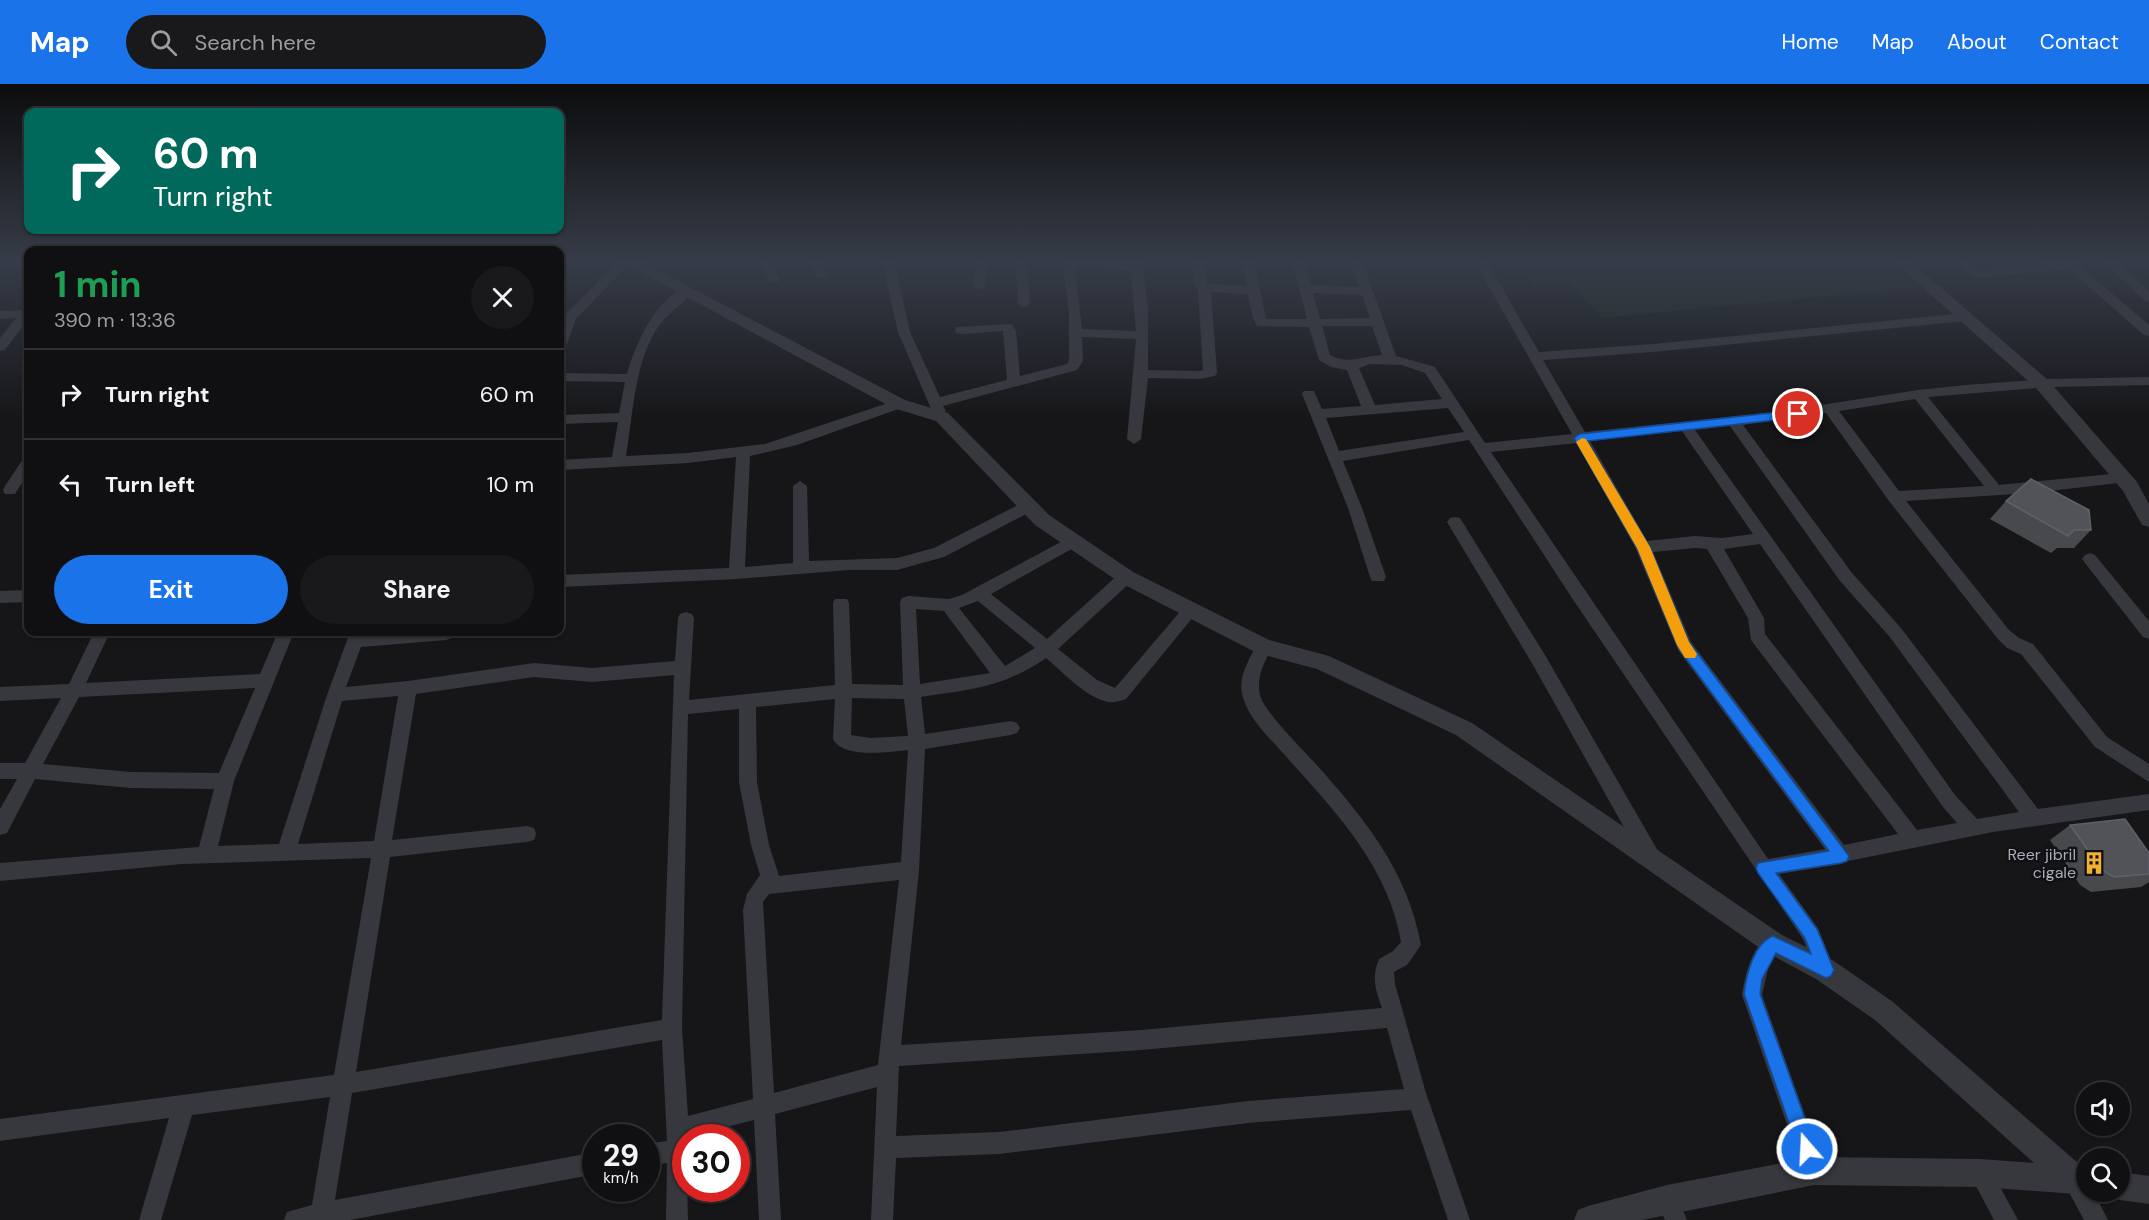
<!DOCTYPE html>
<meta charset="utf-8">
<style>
body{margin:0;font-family:"DM Sans",sans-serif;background:#19191b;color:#f1f3f6;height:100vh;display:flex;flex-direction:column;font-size:22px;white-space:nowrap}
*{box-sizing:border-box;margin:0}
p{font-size:20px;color:#9c9d9f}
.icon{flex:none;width:33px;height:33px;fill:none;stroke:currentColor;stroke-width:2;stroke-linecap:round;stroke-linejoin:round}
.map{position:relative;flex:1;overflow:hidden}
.drawer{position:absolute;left:24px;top:162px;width:540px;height:390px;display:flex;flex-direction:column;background:#101012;border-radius:12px;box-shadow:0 2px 4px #0004,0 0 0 2px #303032}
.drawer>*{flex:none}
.hud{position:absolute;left:24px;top:24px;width:540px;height:126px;border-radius:12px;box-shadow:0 2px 4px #0004,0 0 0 2px #303032;background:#00695c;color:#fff;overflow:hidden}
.buttons{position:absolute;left:2076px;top:998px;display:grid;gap:12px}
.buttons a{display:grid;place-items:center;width:54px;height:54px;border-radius:50%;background:#101012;box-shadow:0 2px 4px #0004,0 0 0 2px #303032;font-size:30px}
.speed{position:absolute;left:582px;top:1040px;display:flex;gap:12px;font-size:30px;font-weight:700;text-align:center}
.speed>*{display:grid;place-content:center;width:78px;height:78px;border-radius:50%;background:#101012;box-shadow:0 2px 4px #0004,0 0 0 2px #303032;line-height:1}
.speed small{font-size:15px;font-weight:400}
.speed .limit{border:9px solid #d22;background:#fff;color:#111}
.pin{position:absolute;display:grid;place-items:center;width:51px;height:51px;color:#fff;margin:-26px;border:3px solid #fff;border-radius:50%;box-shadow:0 2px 6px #0007}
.me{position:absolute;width:66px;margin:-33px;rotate:341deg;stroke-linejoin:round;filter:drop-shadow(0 0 4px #0008)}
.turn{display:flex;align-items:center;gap:21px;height:126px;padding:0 30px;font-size:27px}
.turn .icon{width:78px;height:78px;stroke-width:2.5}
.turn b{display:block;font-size:42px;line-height:51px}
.round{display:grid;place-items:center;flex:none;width:63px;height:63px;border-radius:32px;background:#19191b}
.overview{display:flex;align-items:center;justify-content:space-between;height:102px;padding:0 30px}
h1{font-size:36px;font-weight:700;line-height:45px;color:#1e9e55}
.action{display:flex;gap:12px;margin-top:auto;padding:12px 30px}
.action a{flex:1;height:69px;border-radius:36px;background:#1a73e8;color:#fff;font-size:24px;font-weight:700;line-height:69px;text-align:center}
.action a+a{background:#19191b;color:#f1f3f6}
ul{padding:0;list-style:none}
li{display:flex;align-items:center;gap:18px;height:90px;padding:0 30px;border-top:2px solid #303032}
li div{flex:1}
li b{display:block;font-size:22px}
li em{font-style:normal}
header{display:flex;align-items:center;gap:36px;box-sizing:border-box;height:84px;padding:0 30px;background:#1a73e8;color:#fff}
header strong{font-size:28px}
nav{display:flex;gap:33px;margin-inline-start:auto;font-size:21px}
.search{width:420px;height:54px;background:#19191b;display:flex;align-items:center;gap:15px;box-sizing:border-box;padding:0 21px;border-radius:33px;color:#9c9d9f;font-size:22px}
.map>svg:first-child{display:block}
</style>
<header>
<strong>Map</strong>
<div class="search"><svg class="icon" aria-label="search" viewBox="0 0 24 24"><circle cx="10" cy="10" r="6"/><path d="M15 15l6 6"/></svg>Search here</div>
<nav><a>Home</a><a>Map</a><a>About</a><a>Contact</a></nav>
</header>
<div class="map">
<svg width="2149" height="1136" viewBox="0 0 2149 1136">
<rect width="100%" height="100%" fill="#161618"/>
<path fill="#1e261f" d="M 1516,176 L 1886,176 L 1920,203 L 1603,234 L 1569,199 L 1533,202 Z"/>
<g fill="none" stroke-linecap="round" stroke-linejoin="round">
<g fill="#37383d" fill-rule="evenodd">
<path d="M 619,176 L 632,176 L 576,235 L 567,260 L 560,264 L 560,244 L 565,231 Z"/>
<path d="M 759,176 L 771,176 L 780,195 L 778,198 L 770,198 Z"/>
<path d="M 808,176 L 820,176 L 828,191 L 826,194 L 818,194 Z"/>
<path d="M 882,176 L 894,176 L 910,248 L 940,313 L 1007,296 L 1003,247 L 961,250 L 956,249 L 955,246 L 956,243 L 1012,240 L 1016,247 L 1020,292 L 1067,280 L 1069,277 L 1069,227 L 1062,176 L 1136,178 L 1137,176 L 1149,176 L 1143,184 L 1148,224 L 1148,286 L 1200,287 L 1203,286 L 1198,205 L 1194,200 L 1193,176 L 1205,176 L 1207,200 L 1247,202 L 1242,176 L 1254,176 L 1266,235 L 1307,235 L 1292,176 L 1304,176 L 1311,201 L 1359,203 L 1350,176 L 1362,176 L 1396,272 L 1435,283 L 1485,359 L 1572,350 L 1474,176 L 1486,176 L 1539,268 L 1653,260 L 1966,229 L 1972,233 L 1966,237 L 1653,268 L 1543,276 L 1585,348 L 1782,327 L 1918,306 L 1966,301 L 2049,295 L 2149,293 L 2149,301 L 2049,303 L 1928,313 L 1999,401 L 2122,389 L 2129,394 L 2127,398 L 2031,409 L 1906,417 L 2009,546 L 2019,554 L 2033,560 L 2107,653 L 2149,680 L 2149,698 L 2095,663 L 2021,570 L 2007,564 L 1997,554 L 1889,417 L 1826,329 L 1743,341 L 1852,489 L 1901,544 L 2038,725 L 2149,710 L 2149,726 L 1993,748 L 1848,777 L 1841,780 L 1779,790 L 1818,844 L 1835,886 L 1832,893 L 1825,896 L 1818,893 L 1803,855 L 1572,514 L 1469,356 L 1343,377 L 1362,424 L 1386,493 L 1384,497 L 1372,497 L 1370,493 L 1348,424 L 1302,310 L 1304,307 L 1314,307 L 1322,325 L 1361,322 L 1347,286 L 1331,283 L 1319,276 L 1309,243 L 1257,242 L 1253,234 L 1248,210 L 1211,208 L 1217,289 L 1215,292 L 1200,295 L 1148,294 L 1141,355 L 1134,360 L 1127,355 L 1136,255 L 1082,253 L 1083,277 L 1077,286 L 943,322 L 946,327 L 939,332 L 932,327 L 898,248 ZM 1075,184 L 1131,186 L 1136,247 L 1082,245 ZM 1313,209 L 1362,211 L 1370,234 L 1320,235 ZM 1322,242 L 1372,242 L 1382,271 C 1363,272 1348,281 1330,271 ZM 1370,280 L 1402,281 L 1425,289 L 1442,315 L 1375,321 L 1359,284 ZM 1915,315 L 1984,402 L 1899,407 L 1839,327 ZM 1448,324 L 1464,348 L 1339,367 L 1326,334 ZM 1730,342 L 1840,497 L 1889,552 L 2019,728 L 1977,735 L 1955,711 L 1695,346 ZM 1682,347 L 1753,450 L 1722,454 L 1695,452 L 1647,457 L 1590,357 ZM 1577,359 L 1635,463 L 1678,566 L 1825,765 L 1768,775 L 1491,368 ZM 1760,460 L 1943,723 L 1957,739 L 1917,746 L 1765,550 L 1764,534 L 1724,465 ZM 1695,464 L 1707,465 L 1748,534 L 1751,556 L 1898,750 L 1844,761 L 1691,558 L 1653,468 Z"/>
<path d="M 976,176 L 988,176 L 985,202 L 979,206 L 973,202 Z"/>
<path d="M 1015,176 L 1027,176 L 1030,220 L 1024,224 L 1018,220 Z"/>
<path d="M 1955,176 L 1968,176 L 1979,186 L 2073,176 L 2149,241 L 2149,252 L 2144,251 L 2069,185 L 1976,194 L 1972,193 Z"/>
<path d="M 2102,176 L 2115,176 L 2149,207 L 2149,218 L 2145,217 Z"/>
<path d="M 685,205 L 691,209 C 681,222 665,231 656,246 C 634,282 633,332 626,372 L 688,369 L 765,360 L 894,317 L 904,317 L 906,320 L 904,323 L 797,361 L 750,372 L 745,483 L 793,479 L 793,402 L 800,397 L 807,402 L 809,477 L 897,474 L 934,464 L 1022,419 L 1032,419 L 1034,423 L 1032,427 L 944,473 L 897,486 L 849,486 L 737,495 L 560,503 L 560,491 L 729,484 L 736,373 L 688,379 L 560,386 L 560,376 L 612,373 L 618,338 L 560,340 L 560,331 L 619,329 L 625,298 L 560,297 L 560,289 L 627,290 C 634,263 656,213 685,205 Z"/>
<path d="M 28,223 L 28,235 L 5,266 L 0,267 L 0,254 L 16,234 L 0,235 L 0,227 L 22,226 Z"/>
<path d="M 28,374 L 28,389 L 15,410 L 5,410 L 3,406 L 5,402 L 23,375 Z"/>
<path d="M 1455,433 L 1460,434 L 1545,571 L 1658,767 L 1660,773 L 1658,779 L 1651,781 L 1644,779 L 1533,581 L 1447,438 L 1450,434 Z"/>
<path d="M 1072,452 L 1077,454 L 1080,458 L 1077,462 L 991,510 L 1047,555 L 1120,489 L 1132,489 L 1134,493 L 1132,497 L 1058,565 L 1097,596 L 1115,604 L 1184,523 L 1190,521 L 1196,523 L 1198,527 L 1126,615 C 1120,617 1113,619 1108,618 C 1085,613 1063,588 1046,574 C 1002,604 972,605 921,613 L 925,650 L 1011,637 L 1017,639 L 1020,644 L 1017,649 L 1011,651 L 925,665 L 919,786 L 901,961 L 1141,946 L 1382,924 C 1376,907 1371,893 1379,875 L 1393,867 L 1401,858 C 1389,785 1338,730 1290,677 C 1273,657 1248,636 1242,610 C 1238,592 1250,574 1258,558 L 1264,557 L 1270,558 L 1272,563 C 1263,581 1254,597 1262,617 C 1276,639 1295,658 1313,677 C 1362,731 1408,787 1421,861 L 1407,881 L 1394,888 L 1395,900 L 1426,1009 L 1470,1136 L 1448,1136 L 1411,1026 L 1248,1039 L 999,1070 L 896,1074 L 893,1136 L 871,1136 L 877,1003 L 775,1030 L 781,1136 L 759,1136 L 754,1036 L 686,1053 L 688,1136 L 666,1136 L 667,1079 L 646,1082 L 646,1060 L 667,1057 L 662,956 L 352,1009 L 335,1116 L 596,1068 L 596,1090 L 350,1136 L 284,1136 L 287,1128 L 312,1121 L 330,1013 L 192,1031 L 161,1136 L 139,1136 L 169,1034 L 0,1057 L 0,1035 L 334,991 L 371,774 L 182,780 L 0,797 L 0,779 L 199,763 L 214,705 L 131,704 L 35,695 L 7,749 L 0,751 L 0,725 L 17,695 L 0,695 L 0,679 L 25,679 L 61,614 L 0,617 L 0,603 L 69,600 L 94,548 L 110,548 L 86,599 L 260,590 L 278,548 L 294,548 L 234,697 L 218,762 L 279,760 L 327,611 L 350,548 L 366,548 L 366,550 L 453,548 L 454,550 L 452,554 L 446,556 L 361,563 L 346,603 L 408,597 L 534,579 L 592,584 L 675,577 L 678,534 L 680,530 L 686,528 L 692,530 L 694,534 L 689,616 L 835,601 L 833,519 L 835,515 L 847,515 L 849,519 L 852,600 L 903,601 L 900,518 L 902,514 L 908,512 L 949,515 L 962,511 ZM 978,517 L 1035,564 L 1005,582 L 959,524 ZM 916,525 L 944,527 L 990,589 L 920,600 ZM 674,591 L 662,936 L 356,988 L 390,773 L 527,758 L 534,756 L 536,750 L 534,744 L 527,742 L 392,756 L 416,610 L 534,593 L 592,598 ZM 255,604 L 219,689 L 131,688 L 43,680 L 79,613 ZM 398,612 L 374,757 L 298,760 L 342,617 ZM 852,614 L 904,615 L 908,652 L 870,654 L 851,651 ZM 835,615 L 833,655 C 843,675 889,668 908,666 L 901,778 L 779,792 L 769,761 L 757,698 L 756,623 ZM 739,625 L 739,698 L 751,761 L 760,791 L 747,810 L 743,826 L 753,1015 L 688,1032 L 682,944 L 688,630 ZM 899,796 L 878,981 L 774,1009 L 763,818 L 769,810 ZM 1387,944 L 1404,1005 L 1248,1017 L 999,1048 L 896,1052 L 899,982 L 1141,966 Z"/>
<path d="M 2090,469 L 2095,471 L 2149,537 L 2149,555 L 2143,553 L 2085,479 L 2082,475 L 2085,471 Z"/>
<path d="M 28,506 L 28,518 L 0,519 L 0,507 Z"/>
<path d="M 1773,850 L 1780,852 L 1783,859 L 1768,885 L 1762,911 L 1825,1087 L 1822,1095 L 1814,1098 L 1806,1095 L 1803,1087 L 1742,911 C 1745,891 1753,858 1773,850 Z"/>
<path d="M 1980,1078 L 1988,1081 L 2018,1136 L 1994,1136 L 1969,1089 L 1972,1081 Z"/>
<path d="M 2073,1084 C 2084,1089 2086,1095 2086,1107 L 2093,1107 L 2108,1136 L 2084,1136 L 2062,1095 L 2065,1087 Z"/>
<path d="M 1667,1104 L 1675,1107 L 1687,1136 L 1665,1136 L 1656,1115 L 1659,1107 Z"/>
</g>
<g fill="#37383d" fill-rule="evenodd">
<path d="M 618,176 L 638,176 L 905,316 L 948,329 L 1049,431 L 1133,488 L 1269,556 L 1329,572 L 1472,639 L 1782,851 L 1834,877 L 1893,918 L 2086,1086 L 2086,1106 L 2077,1110 L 1980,1103 L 1814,1101 L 1642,1136 L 1574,1136 L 1578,1126 L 1588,1122 L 1667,1101 L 1814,1073 L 1980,1075 L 2034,1079 L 1875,936 L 1816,895 L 1764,867 L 1456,651 L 1317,585 L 1257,569 L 1119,498 L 1035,441 L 936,337 L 893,324 Z"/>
<path d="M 1892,176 L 1909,176 L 2048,296 L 2137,398 L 2149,420 L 2149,443 L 2142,441 L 2123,407 L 2036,304 Z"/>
<path d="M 2120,1088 L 2149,1092 L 2149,1120 L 2120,1116 L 2110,1112 L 2108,1107 L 2120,1107 Z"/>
</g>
</g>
<g fill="#47494d">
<path d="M 2006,417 L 2091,446 L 2074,464 L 2057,464 L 2051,469 L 1990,435 Z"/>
<path d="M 2070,741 L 2149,769 L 2149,798 L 2141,803 L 2091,808 L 2080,801 L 2050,756 Z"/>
</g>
<g fill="#525359" stroke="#5f6168" stroke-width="1.5">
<path d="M 2031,395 L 2089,426 L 2091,446 L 2074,446 L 2068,452 L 2006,417 Z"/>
<path d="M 2125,735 L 2149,769 L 2149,790 L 2114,793 L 2102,786 L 2070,741 Z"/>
</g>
<linearGradient id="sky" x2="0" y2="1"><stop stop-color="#0c0c0d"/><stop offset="0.53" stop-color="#363c48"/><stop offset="1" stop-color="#363c48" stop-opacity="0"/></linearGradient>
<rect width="2149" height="335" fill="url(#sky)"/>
<path fill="#1a73e8" stroke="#114b97" stroke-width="1.5" d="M 1798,326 L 1802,327 L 1802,333 L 1587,357 L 1650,463 L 1689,558 L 1849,772 L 1847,777 L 1841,779 L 1776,789 L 1817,845 L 1834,886 L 1831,892 L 1826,894 L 1776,869 L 1762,895 L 1760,910 L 1816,1065 L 1813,1071 L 1807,1074 L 1800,1071 L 1798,1065 L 1744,910 C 1746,892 1754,859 1773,852 L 1811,870 L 1805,854 L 1758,789 L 1756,784 L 1758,779 L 1829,767 L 1679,565 L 1637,464 L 1574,354 L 1580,350 Z"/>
<path fill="#f59e0b" d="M 1582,354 L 1586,355 L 1650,463 L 1689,558 L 1697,570 L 1695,574 L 1685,574 L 1677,561 L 1637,464 L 1576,358 Z"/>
<defs>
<g id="building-bare" transform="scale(1.8)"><path d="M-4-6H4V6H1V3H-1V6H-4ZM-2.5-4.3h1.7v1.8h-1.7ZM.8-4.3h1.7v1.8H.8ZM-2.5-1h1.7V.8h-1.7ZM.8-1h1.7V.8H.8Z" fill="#f2b134" stroke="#111113" stroke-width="2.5" paint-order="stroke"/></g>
</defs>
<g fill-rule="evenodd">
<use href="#building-bare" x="2094" y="779"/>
</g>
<g text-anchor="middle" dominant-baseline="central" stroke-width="5" stroke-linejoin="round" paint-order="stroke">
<g font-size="16" fill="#a8adb8" stroke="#111113" text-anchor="end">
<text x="2076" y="770">Reer jibril<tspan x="2076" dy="18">cigale</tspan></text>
</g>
</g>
</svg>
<div class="buttons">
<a><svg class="icon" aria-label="sound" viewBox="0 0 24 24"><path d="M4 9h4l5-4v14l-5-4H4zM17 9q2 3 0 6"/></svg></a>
<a><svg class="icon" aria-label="search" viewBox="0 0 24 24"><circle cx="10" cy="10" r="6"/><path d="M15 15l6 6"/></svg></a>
</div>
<div class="speed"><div>29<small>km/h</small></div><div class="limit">30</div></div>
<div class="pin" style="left:1798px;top:330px;background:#d93025"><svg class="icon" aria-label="arrive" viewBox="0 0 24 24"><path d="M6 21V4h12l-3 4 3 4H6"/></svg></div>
<svg class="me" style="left:1807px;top:1065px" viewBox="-20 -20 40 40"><circle r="17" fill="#1a73e8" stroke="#fff" stroke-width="3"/><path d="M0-11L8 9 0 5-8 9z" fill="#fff"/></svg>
<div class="hud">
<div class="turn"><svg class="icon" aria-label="right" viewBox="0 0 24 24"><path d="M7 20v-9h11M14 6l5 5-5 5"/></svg><div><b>60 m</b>Turn right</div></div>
</div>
<section class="drawer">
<div class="overview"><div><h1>1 min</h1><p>390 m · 13:36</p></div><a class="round"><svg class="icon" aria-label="close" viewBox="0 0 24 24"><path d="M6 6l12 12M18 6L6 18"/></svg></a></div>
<ul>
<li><svg class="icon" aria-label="right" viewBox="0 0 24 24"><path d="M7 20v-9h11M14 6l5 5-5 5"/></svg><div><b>Turn right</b></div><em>60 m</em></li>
<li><svg class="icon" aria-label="left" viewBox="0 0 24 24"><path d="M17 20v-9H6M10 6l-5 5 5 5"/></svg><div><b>Turn left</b></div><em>10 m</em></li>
</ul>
<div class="action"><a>Exit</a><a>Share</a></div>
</section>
</div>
